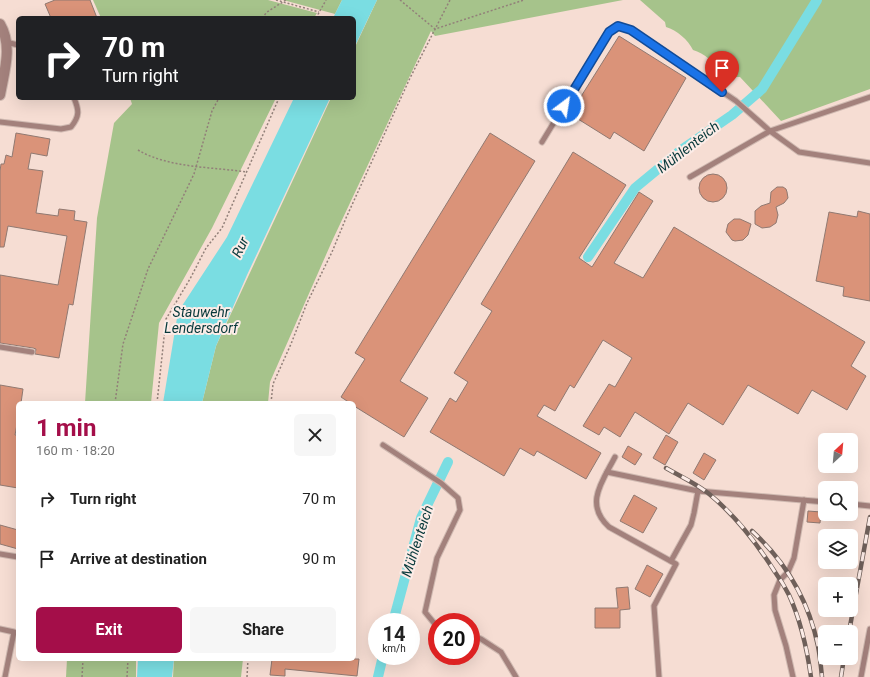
<!DOCTYPE html>
<meta charset="utf-8">
<style>
body{margin:0;font-family:Roboto,sans-serif;background:#f6f6f6;color:#222;height:100vh;display:flex;flex-direction:column;font-size:15px;white-space:nowrap}
*{box-sizing:border-box;margin:0}
p{font-size:13px;color:#767676}
.icon{flex:none;width:22px;height:22px;fill:none;stroke:currentColor;stroke-width:2;stroke-linecap:round;stroke-linejoin:round}
.map{position:relative;flex:1;overflow:hidden}
.drawer{position:absolute;left:16px;top:401px;width:340px;height:260px;display:flex;flex-direction:column;background:#fff;border-radius:6px;box-shadow:0 4px 16px #0002}
.drawer>*{flex:none}
.banner{position:absolute;left:16px;top:16px;width:340px;height:84px;border-radius:6px;box-shadow:0 4px 16px #0002;background:#202124;color:#fff;overflow:hidden}
.needle{width:26px;rotate:26deg}
.buttons{position:absolute;left:818px;top:433px;display:grid;gap:8px}
.buttons a{display:grid;place-items:center;width:40px;height:40px;border-radius:6px;background:#fff;box-shadow:0 4px 16px #0002;font-size:20px}
.speed{position:absolute;left:368px;top:613px;display:flex;gap:8px;font-size:20px;font-weight:700;text-align:center}
.speed>*{display:grid;place-content:center;width:52px;height:52px;border-radius:50%;background:#fff;box-shadow:0 4px 16px #0002;line-height:1}
.speed small{font-size:10px;font-weight:400}
.speed .limit{border:6px solid #d22;background:#fff;color:#111}
.pin{position:absolute;display:grid;place-items:center;width:34px;height:34px;color:#fff;margin:-41px -17px;border-radius:50% 50% 50% 0;rotate:-45deg;box-shadow:0 0 4px #0007}
.pin .icon{rotate:45deg}
.me{position:absolute;width:44px;margin:-22px;rotate:31deg;stroke-linejoin:round;filter:drop-shadow(0 0 3px #0008)}
.turn{display:flex;align-items:center;gap:14px;height:84px;padding:0 20px;font-size:18px}
.turn .icon{width:52px;height:52px;stroke-width:2.5}
.turn b{display:block;font-size:28px;line-height:34px}
.round{display:grid;place-items:center;flex:none;width:42px;height:42px;border-radius:6px;background:#f6f6f6}
.summary{display:flex;align-items:center;justify-content:space-between;height:68px;padding:0 20px}
h1{font-size:24px;font-weight:700;line-height:30px;color:#a40e49}
.button{display:flex;gap:8px;margin-top:auto;padding:8px 20px}
.button a{flex:1;height:46px;border-radius:6px;background:#a40e49;color:#fff;font-size:16px;font-weight:700;line-height:46px;text-align:center}
.button a+a{background:#f6f6f6;color:#222}
ul{padding:0;list-style:none}
li{display:flex;align-items:center;gap:12px;height:60px;padding:0 20px}
li div{flex:1}
li b{display:block;font-size:15px}
li em{font-style:normal}
.map>svg:first-child{display:block}
</style>
<div class="map">
<svg width="870" height="677" viewBox="0 0 870 677">
<rect width="100%" height="100%" fill="#f6ddd3"/>
<g fill="#a6c38b">
<path d="M 93,0 L 268,0 L 317,13 L 314,18 L 101,18 Z"/>
<path d="M 283,0 L 342,0 L 335,14 Z"/>
<path d="M 377,0 L 623,0 L 435,36 L 431,31 L 333,239 L 270,382 L 268,403 L 202,403 L 216,346 L 331,98 L 354,98 L 354,49 Z"/>
<path d="M 640,0 L 870,0 L 870,89 L 781,121 L 740,77 L 729,77 L 720,74 C 716,63 704,53 693,50 C 688,40 677,30 666,27 L 665,22 Z"/>
<path d="M 130,98 L 276,98 L 212,228 L 159,323 L 151,403 L 85,403 L 97,218 L 114,123 L 132,104 Z"/>
<path d="M 67,659 L 136,659 L 136,677 L 66,677 Z"/>
<path d="M 174,659 L 243,659 L 241,677 L 173,677 Z"/>
</g>
<g fill="#7adde2">
<path d="M 342,0 L 377,0 L 354,48 L 354,18 L 333,18 Z"/>
<path d="M 294,98 L 330,98 L 247,275 L 216,346 L 202,403 L 163,403 L 178,312 L 227,237 Z"/>
<path d="M 138,659 L 174,659 L 172,677 L 137,677 Z"/>
</g>
<g fill="none" stroke-linecap="round" stroke-linejoin="round">
<g stroke="#7adde2" stroke-width="10">
<path d="M 588,257 L 635,188 L 681,150 L 732,115 L 762,89 L 817,0"/>
<path d="M 393,622 L 421,518 L 448,462"/>
<path d="M 378,677 L 383,656"/>
</g>
</g>
<g fill="#da9379" stroke="#907971">
<path d="M 55,0 L 90,0 L 97,18 L 51,18 L 45,4 Z"/>
<path d="M 619,36 L 686,78 L 644,151 L 614,132 L 610,139 L 570,114 Z"/>
<path d="M 16,133 L 50,139 L 47,156 L 31,153 L 28,169 L 43,171 L 36,213 L 58,216 L 59,209 L 75,211 L 74,220 L 87,222 L 73,305 L 69,304 L 59,358 L 35,354 L 36,349 L 33,348 L 0,343 L 0,275 L 58,285 L 67,236 L 8,226 L 4,247 L 0,247 L 0,171 L 1,164 L 4,164 L 6,155 L 12,157 Z"/>
<path d="M 490,133 L 535,161 L 400,381 L 428,398 L 404,437 L 354,406 L 354,403 L 350,403 L 341,397 L 365,359 L 355,353 Z"/>
<path d="M 573,152 L 626,185 L 579,258 L 592,267 L 639,192 L 653,201 L 614,263 L 643,278 L 674,227 L 865,342 L 851,366 L 866,376 L 847,410 L 812,390 L 798,414 L 748,385 L 723,425 L 688,403 L 669,434 L 635,412 L 620,437 L 604,427 L 599,435 L 583,426 L 609,384 L 615,387 L 632,358 L 603,340 L 574,388 L 570,385 L 555,411 L 544,405 L 537,416 L 601,453 L 586,479 L 537,451 L 534,456 L 520,448 L 504,476 L 430,432 L 450,398 L 456,402 L 468,382 L 454,373 L 492,311 L 481,304 Z"/>
<circle cx="713" cy="188" r="14"/>
<path d="M 777,187 L 783,187 L 786,189 L 787,192 L 788,198 L 784,203 L 776,207 L 778,215 L 776,223 L 770,227 L 762,228 L 755,224 L 755,211 L 761,206 L 770,203 L 771,192 Z"/>
<path d="M 858,211 L 870,214 L 870,301 L 843,296 L 844,287 L 816,281 L 829,212 L 857,217 Z"/>
<path d="M 734,219 L 740,219 L 751,224 L 748,235 L 743,240 L 735,241 L 732,240 L 726,232 L 728,224 Z"/>
<path d="M 0,385 L 23,389 L 21,403 L 18,403 L 18,419 L 15,435 L 18,435 L 18,488 L 0,485 Z"/>
<path d="M 666,435 L 678,442 L 665,465 L 653,458 Z"/>
<path d="M 628,446 L 642,454 L 635,465 L 622,457 Z"/>
<path d="M 704,453 L 716,460 L 704,480 L 693,473 Z"/>
<path d="M 634,495 L 657,508 L 643,533 L 620,521 Z"/>
<path d="M 808,511 L 821,512 L 820,523 L 807,522 Z"/>
<path d="M 0,525 L 18,530 L 18,549 L 0,544 Z"/>
<path d="M 647,565 L 663,574 L 650,597 L 635,589 Z"/>
<path d="M 628,587 L 630,609 L 620,610 L 620,628 L 595,628 L 595,608 L 618,608 L 616,588 Z"/>
<path d="M 272,659 L 359,659 L 357,676 L 285,669 L 285,676 L 270,675 Z"/>
</g>
<g fill="none" stroke-linecap="round" stroke-linejoin="round">
<g stroke="#cfb9b1" stroke-width="7">
<g id="service">
<path d="M 6,42 L 18,45"/>
<path d="M 0,122 L 61,129 L 71,127 C 80,116 79,110 74,98"/>
<path d="M 542,142 L 609,32 L 618,26 L 631,30 L 736,101 L 770,131 L 799,152 L 870,163"/>
<path d="M 690,177 L 770,131 L 870,97"/>
<path d="M 0,347 L 32,352"/>
<path d="M 383,445 L 441,483 L 458,498 L 460,510 L 437,558 L 425,612 L 434,623 L 437,624"/>
<path d="M 615,457 C 602,482 584,504 609,527 L 676,564 L 654,606 L 659,677"/>
<path d="M 607,472 L 698,491 L 825,502"/>
<path d="M 851,504 L 870,506"/>
<path d="M 0,554 L 18,557"/>
<path d="M 671,561 L 691,525 L 694,513 L 698,491"/>
<path d="M 0,629 L 14,632 L 5,677"/>
<path d="M 471,635 L 481,639 L 501,652 L 516,677"/>
<path d="M 793,677 L 786,646 L 775,610 L 774,595 L 780,580 L 788,572 L 794,558 L 804,500"/>
<path d="M 861,677 L 870,629"/>
</g>
</g>
<g stroke="#cfb9b1" stroke-width="12">
<path id="minor" d="M 0,24 C 13,46 4,72 0,95"/>
</g>
<g stroke="#928079" stroke-width="1.5" stroke-dasharray="2 2" stroke-linecap="butt">
<path d="M 276,0 L 319,12"/>
<path d="M 400,0 L 435,29 L 524,0"/>
<path d="M 262,18 L 267,12 L 286,0"/>
<path d="M 316,18 L 326,0"/>
<path d="M 138,150 C 168,168 213,167 247,172"/>
<path d="M 115,403 L 123,344 L 148,269 L 194,174 L 212,111 L 219,98"/>
<path d="M 157,403 L 166,319 L 190,279 L 206,248 L 222,228 L 279,98"/>
<path d="M 271,403 L 273,384 L 291,344 L 307,303 L 332,252 L 346,218 L 410,78 L 450,0"/>
<path d="M 82,677 L 83,659"/>
<path d="M 127,677 L 128,659"/>
<path d="M 247,677 L 248,659"/>
</g>
<use href="#service" stroke="#a3817c" stroke-width="5"/>
<use href="#minor" stroke="#a3817c" stroke-width="10"/>
<g stroke="#6f605a" stroke-width="4.5">
<g id="rail">
<path d="M 666,468 C 680,476 695,483 708,493 C 735,515 756,542 775,572 C 780,579 785,587 789,595 C 801,621 807,649 811,677"/>
<path d="M 752,531 C 786,562 809,602 818,646 C 820,656 821,667 822,677"/>
<path d="M 849,632 L 870,517"/>
<path d="M 841,677 L 844,658"/>
</g>
</g>
<use href="#rail" stroke="#fcece7" stroke-width="3" stroke-dasharray="9" stroke-linecap="butt"/>
</g>
<g fill="none" stroke-linecap="round" stroke-linejoin="round">
<g stroke="#114b97" stroke-width="10">
<path id="route" d="M 564,106 L 609,32 L 618,26 L 631,30 L 722,92"/>
</g>
<use href="#route" stroke="#1a73e8" stroke-width="7"/>
</g>
<g text-anchor="middle" dominant-baseline="central" stroke-width="4" stroke-linejoin="round" paint-order="stroke">
<g font-size="14" font-style="italic" fill="#07393b" stroke="#fcece7">
<text transform="translate(688 147) rotate(-38)">Mühlenteich</text>
<text transform="translate(240 247) rotate(-64)">Rur</text>
<text x="201" y="312">Stauwehr<tspan x="201" dy="16">Lendersdorf</tspan></text>
<text transform="translate(417 541) rotate(-72)">Mühlenteich</text>
</g>
</g>
</svg>
<div class="buttons">
<a><svg class="needle" viewBox="-14 -14 28 28"><path d="M0-13l5 13h-10z" fill="#e53935"/><path d="M0 13l5-13h-10z" fill="#767676"/></svg></a>
<a><svg class="icon" aria-label="search" viewBox="0 0 24 24"><circle cx="10" cy="10" r="6"/><path d="M15 15l6 6"/></svg></a>
<a><svg class="icon" aria-label="layers" viewBox="0 0 24 24"><path d="M12 4l9 5-9 5-9-5zM3 14l9 5 9-5"/></svg></a>
<a>+</a>
<a>−</a>
</div>
<div class="speed"><div>14<small>km/h</small></div><div class="limit">20</div></div>
<div class="pin" style="left:722px;top:92px;background:#d93025"><svg class="icon" aria-label="arrive" viewBox="0 0 24 24"><path d="M6 21V4h12l-3 4 3 4H6"/></svg></div>
<svg class="me" style="left:564px;top:106px" viewBox="-20 -20 40 40"><circle r="17" fill="#1a73e8" stroke="#fff" stroke-width="3"/><path d="M0-11L8 9 0 5-8 9z" fill="#fff"/></svg>
<div class="banner">
<div class="turn"><svg class="icon" aria-label="right" viewBox="0 0 24 24"><path d="M7 20v-9h11M14 6l5 5-5 5"/></svg><div><b>70 m</b>Turn right</div></div>
</div>
<section class="drawer">
<div class="summary"><div><h1>1 min</h1><p>160 m · 18:20</p></div><a class="round"><svg class="icon" aria-label="close" viewBox="0 0 24 24"><path d="M6 6l12 12M18 6L6 18"/></svg></a></div>
<ul>
<li><svg class="icon" aria-label="right" viewBox="0 0 24 24"><path d="M7 20v-9h11M14 6l5 5-5 5"/></svg><div><b>Turn right</b></div><em>70 m</em></li>
<li><svg class="icon" aria-label="arrive" viewBox="0 0 24 24"><path d="M6 21V4h12l-3 4 3 4H6"/></svg><div><b>Arrive at destination</b></div><em>90 m</em></li>
</ul>
<div class="button"><a>Exit</a><a>Share</a></div>
</section>
</div>
